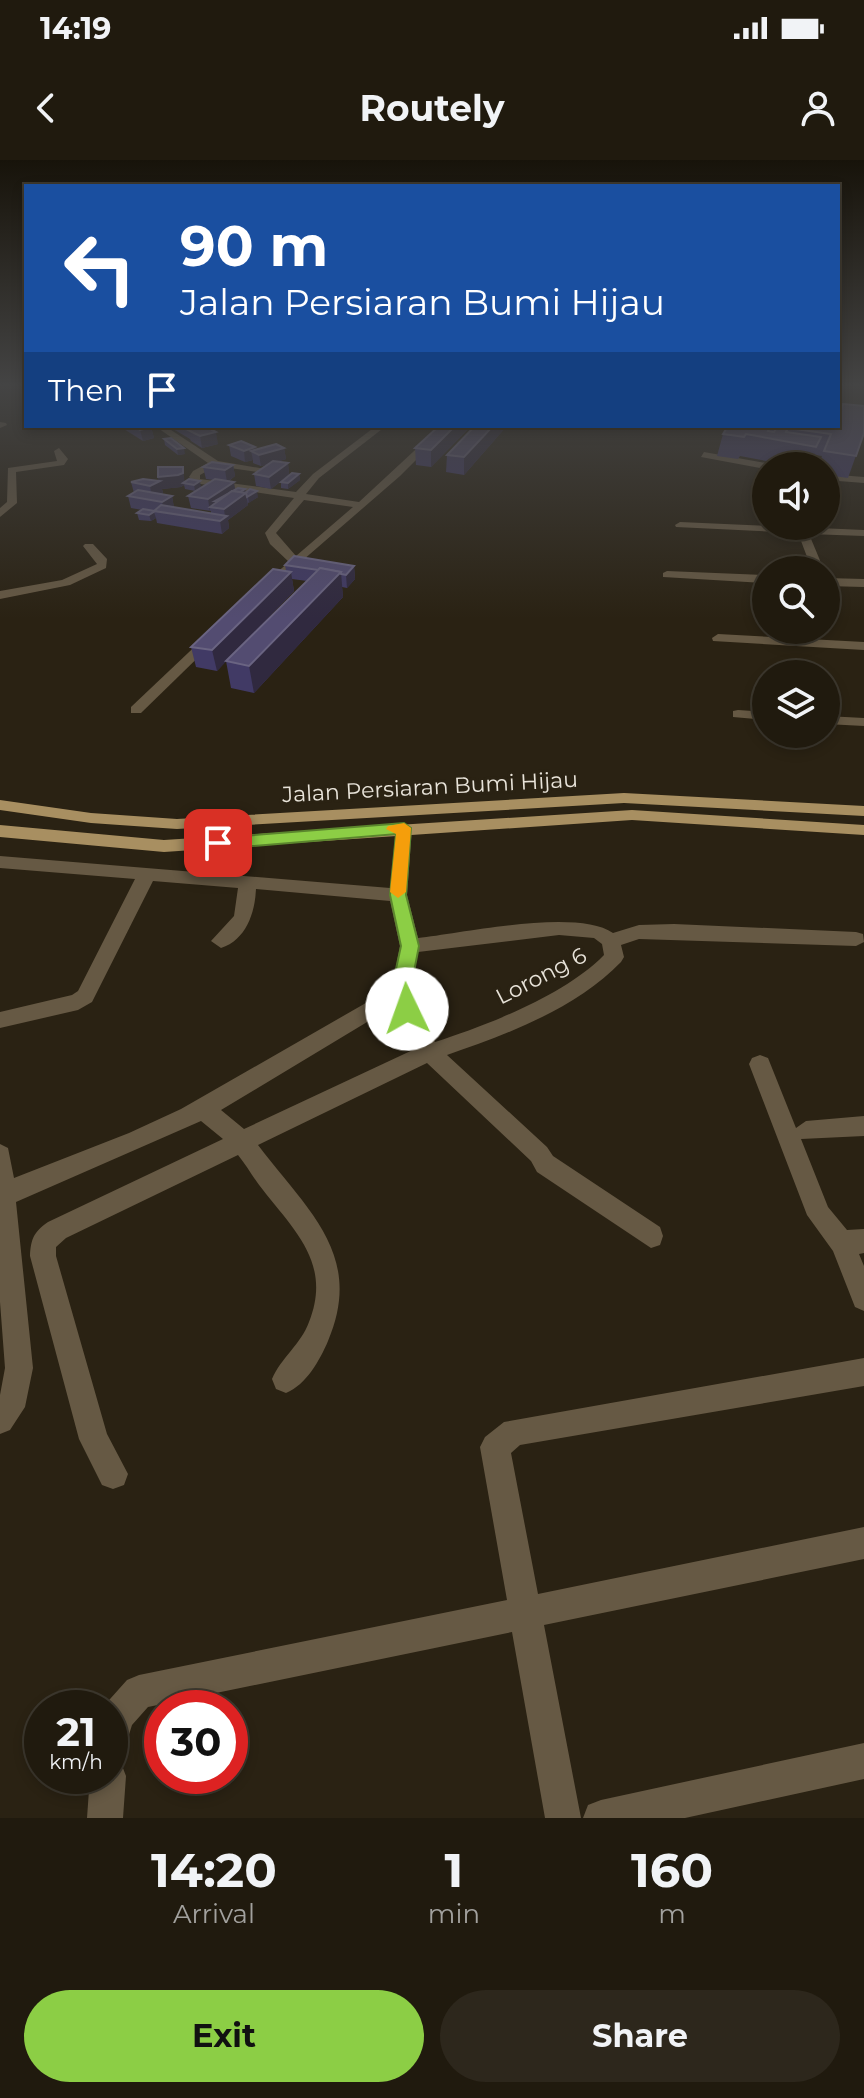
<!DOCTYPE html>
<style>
body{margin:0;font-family:Montserrat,sans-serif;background:#2d271c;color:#f1f3f6;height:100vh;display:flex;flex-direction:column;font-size:30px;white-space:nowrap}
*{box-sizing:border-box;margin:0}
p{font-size:26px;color:#a2a19e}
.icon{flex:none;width:44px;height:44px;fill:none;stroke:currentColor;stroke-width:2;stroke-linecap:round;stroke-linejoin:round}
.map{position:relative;height:1658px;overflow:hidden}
.details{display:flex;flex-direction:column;background:#201a0e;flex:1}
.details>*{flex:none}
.top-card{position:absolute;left:24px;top:24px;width:816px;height:244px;border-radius:0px;box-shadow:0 4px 12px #0003,0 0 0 2px #3d382e;background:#1a4fa0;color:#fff;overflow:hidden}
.buttons{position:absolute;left:752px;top:292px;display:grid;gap:16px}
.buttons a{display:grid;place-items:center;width:88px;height:88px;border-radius:50%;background:#201a0e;box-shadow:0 4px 12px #0003,0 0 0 2px #3d382e;font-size:40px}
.speed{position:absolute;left:24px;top:1530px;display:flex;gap:16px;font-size:40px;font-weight:700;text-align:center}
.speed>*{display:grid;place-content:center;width:104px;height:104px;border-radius:50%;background:#201a0e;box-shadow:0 4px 12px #0003,0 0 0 2px #3d382e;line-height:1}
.speed small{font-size:20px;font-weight:400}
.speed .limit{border:12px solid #d22;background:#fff;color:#111}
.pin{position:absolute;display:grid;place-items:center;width:68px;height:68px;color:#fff;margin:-34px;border-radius:16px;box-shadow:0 4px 12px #0006}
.me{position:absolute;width:88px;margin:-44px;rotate:357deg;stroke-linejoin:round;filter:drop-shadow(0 0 6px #0008)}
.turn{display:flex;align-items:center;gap:28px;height:168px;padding:0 24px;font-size:36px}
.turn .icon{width:104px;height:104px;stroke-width:2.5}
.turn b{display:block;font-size:56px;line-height:68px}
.then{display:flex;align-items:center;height:76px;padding:0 24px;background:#0003;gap:16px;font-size:30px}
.eta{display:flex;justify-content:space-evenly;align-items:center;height:136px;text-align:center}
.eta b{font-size:48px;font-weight:700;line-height:56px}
.primary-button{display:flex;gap:16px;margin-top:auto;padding:16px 24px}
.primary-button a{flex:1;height:92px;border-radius:48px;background:#8cce45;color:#111;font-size:32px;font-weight:700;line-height:92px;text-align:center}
.primary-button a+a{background:#2d271c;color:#f1f3f6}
.status{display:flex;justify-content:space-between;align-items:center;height:56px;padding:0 40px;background:#201a0e;direction:ltr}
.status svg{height:22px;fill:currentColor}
header{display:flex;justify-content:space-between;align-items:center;height:104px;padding:0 24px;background:#201a0e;font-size:36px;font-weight:700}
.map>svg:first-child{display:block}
</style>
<div class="status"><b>14:19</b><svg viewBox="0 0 49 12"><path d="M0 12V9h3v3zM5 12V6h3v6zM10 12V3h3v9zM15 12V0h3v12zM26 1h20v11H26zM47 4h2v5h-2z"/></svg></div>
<header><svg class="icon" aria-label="back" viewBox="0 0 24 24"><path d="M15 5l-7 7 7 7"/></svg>Routely<svg class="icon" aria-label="person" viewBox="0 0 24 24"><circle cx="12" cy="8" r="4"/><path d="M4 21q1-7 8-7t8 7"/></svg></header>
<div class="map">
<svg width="864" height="1658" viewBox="0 0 864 1658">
<rect width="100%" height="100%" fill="#2a2213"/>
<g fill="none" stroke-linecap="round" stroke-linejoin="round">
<g fill="#665944" fill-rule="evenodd">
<path d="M 0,262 L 6,263 L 7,265 L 0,268 Z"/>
<path d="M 155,266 L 165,266 L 218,301 L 277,311 L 272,314 L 216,306 L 200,315 L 200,319 L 296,332 L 313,314 L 376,266 L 386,266 L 319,318 L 306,334 L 359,342 L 441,266 L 450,266 L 400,316 L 265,433 L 261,432 L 261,426 L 289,402 L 270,384 L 265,373 L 294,338 L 194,323 L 189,317 L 193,311 L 208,303 ZM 304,340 L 353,347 L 296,396 L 276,373 Z"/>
<path d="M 59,288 L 68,299 L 64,305 L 16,312 L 17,343 L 0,357 L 0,348 L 7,342 L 8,308 L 57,301 L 54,291 Z"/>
<path d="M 704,292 L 766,303 L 771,306 L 766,306 L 766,309 L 701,297 Z"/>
<path d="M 826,314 L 864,317 L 864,323 L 826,320 Z"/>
<path d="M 680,362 L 864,370 L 864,376 L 809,374 L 824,410 L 812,410 L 798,373 L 676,367 L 675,365 Z"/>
<path d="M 85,384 L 93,384 L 107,399 L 106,408 L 70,425 L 0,439 L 0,431 L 62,420 L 97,404 L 83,386 Z"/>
<path d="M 667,411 L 766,415 L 766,423 L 663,417 L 663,413 Z"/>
<path d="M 826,418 L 864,419 L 864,427 L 826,426 Z"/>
<path d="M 718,474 L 864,482 L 864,490 L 713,481 L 712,478 Z"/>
<path d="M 207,475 L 218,478 L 141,553 L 131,553 L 131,547 Z"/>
<path d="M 738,550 L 766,552 L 766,560 L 733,557 L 733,551 Z"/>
<path d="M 826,556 L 864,558 L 864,566 L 826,564 Z"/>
<path d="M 404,663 L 412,668 L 407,735 L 418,778 C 463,773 577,748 613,773 L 639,765 L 674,764 L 856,772 L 863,774 L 864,782 L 856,786 L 639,779 L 621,785 L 624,797 L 621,802 C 577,848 506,875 447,895 L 547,987 L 553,996 L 660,1067 L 663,1076 L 660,1085 L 651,1088 L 537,1012 L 531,1001 L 427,903 L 258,985 C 306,1049 365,1094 328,1181 C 320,1200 306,1225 286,1233 L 276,1229 L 272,1219 C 281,1198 301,1184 309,1162 C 332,1104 295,1071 263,1030 C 254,1019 247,1006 238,995 L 66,1078 L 56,1087 L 56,1096 L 107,1274 L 128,1314 L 124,1325 L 113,1329 L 102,1325 L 79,1279 L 30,1096 C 31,1078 34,1072 48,1062 L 223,979 L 201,961 L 16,1042 L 33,1208 L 25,1247 L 10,1270 L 0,1274 L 0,1235 L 5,1208 L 0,1142 L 0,984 L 8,988 L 14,1018 L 129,973 L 181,949 L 392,828 L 400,786 L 390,741 L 256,729 C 255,753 246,780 221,788 L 211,781 L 234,756 L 238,728 L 153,721 L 92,842 L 78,850 L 0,868 L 0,852 L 72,835 L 78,831 L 135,719 L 0,708 L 0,696 L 390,728 L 396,668 ZM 559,775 L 594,778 L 602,784 L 604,795 C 565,835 488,865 435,882 L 411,832 L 418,792 ZM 397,844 L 417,888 L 244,969 L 221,950 Z"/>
<path d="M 760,895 L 768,898 L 796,968 L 806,961 L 864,956 L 864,976 L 801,979 L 828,1047 L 847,1070 L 864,1069 L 864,1093 L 859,1094 L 864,1106 L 864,1151 L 855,1147 L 833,1091 L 807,1055 L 749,904 L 752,898 Z"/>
<path d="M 864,1198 L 864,1226 L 520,1285 L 511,1293 L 538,1434 L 864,1367 L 864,1399 L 544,1465 L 581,1658 L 545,1658 L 512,1472 L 148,1547 L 132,1565 L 122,1597 L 114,1601 L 121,1603 L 126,1616 L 123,1658 L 87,1658 L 90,1616 L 110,1616 L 110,1548 L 102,1548 L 127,1520 L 139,1515 L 507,1440 L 480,1287 L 485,1277 L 504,1262 Z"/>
<path d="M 864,1583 L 864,1619 L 685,1658 L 583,1658 L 588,1645 L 601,1640 Z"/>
</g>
<g fill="#a88f61" fill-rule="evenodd">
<path d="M 624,633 L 864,646 L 864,656 L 624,643 L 177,669 L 91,663 L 0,650 L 0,640 L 91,653 L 177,659 Z"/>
<path d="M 632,650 L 864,665 L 864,675 L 632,660 L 164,692 L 0,677 L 0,665 L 164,680 Z"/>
</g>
</g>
<g fill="#413a65" fill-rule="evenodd">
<path d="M 839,249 L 864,273 L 848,318 L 826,315 L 826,306 L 819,306 L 822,296 L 815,295 L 810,306 L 793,306 L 740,296 L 738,299 L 717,296 L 723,274 L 728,266 L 838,266 Z"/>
<path d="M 119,266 L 149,266 L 151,267 L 154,278 L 143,281 Z"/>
<path d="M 168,266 L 205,266 L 218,284 L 202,288 L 191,281 L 190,279 Z"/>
<path d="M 439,266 L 471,266 L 431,307 L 416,305 L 415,288 Z"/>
<path d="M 475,266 L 505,266 L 505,268 L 464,315 L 446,312 L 447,295 Z"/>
<path d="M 164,279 L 185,294 L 178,295 L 165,285 Z"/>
<path d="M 229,285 L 255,290 L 284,288 L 286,299 L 277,302 L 288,303 L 289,315 L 271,329 L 256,326 L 254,314 L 269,304 L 261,306 L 253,303 L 253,300 L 245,302 L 231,296 Z"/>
<path d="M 233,305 L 235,316 L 229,321 L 235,330 L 245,329 L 246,333 L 258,337 L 248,343 L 248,345 L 228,360 L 229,368 L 222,374 L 157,363 L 156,358 L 151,361 L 139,360 L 137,353 L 142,350 L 131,348 L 128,336 L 134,333 L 131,322 L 159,321 L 158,317 L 185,322 L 201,327 L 195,331 L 185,329 L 184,325 L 181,327 L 162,329 L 163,333 L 161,334 L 172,336 L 174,348 L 211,353 L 211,351 L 191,348 L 188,336 L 213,320 L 206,319 L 203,307 Z"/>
<path d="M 299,314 L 300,320 L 288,329 L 281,328 L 281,322 Z"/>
<path d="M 285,405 L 354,406 L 355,419 L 347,428 L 342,427 L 343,437 L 254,533 L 231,528 L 226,501 L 217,511 L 196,507 L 191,487 L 286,411 ZM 292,419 L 307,421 L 233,494 L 294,431 Z"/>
</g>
<g fill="#30293f">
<path d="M 199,266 L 216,272 L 218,284 L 202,288 L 200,276 L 190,271 L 189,268 Z"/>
<path d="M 455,266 L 471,266 L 431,307 L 431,290 Z"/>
<path d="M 493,266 L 505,266 L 505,268 L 464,315 L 464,297 Z"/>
<path d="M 151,267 L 154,278 L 143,281 L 140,270 Z"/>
<path d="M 255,287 L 256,293 L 251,291 L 253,300 L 245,302 L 244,291 Z"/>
<path d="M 184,288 L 185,294 L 178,295 L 177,289 Z"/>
<path d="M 284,288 L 286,299 L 261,306 L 259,295 Z"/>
<path d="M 288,303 L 289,315 L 271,329 L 269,317 Z"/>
<path d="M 233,305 L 235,316 L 227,322 L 225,310 Z"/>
<path d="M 183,307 L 185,325 L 183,323 L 184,325 L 181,327 L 162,329 L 163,333 L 152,338 L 150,326 L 159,322 L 158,317 Z"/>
<path d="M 299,314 L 300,320 L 288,329 L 288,323 Z"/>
<path d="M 200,321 L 201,327 L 195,331 L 194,325 Z"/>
<path d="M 234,322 L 236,334 L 215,341 L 217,347 L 210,347 L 210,352 L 208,339 Z"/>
<path d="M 245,329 L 248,345 L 228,360 L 229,368 L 222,374 L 220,361 L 225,357 L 224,349 L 226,342 Z"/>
<path d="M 257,331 L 258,337 L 249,343 L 248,337 Z"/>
<path d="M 172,336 L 174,348 L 164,352 L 162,342 Z"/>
<path d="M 154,352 L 156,358 L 151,361 L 149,355 Z"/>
<path d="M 354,406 L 355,419 L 347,428 L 346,415 Z"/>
<path d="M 291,412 L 294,431 L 217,511 L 212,490 Z"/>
<path d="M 341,412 L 343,437 L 254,533 L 249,506 Z"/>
</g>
<g fill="#534c71" stroke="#6a6482" stroke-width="2">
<path d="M 843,244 L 864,246 L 864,273 L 856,296 L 824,291 L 831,274 L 788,268 L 786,272 L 821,277 L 816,287 L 746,274 L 744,277 L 723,274 L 728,266 L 750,266 L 749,268 L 770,268 L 768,271 L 774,272 L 777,267 L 772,266 L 818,266 L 833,268 L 834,266 L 838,266 L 838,249 L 841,249 Z"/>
<path d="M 134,266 L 149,266 L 151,267 L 140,270 Z"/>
<path d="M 198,266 L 205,266 L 216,272 L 200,276 L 188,270 Z"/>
<path d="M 439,266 L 455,266 L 431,290 L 415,288 Z"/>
<path d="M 475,266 L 493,266 L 464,297 L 447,295 Z"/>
<path d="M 171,278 L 184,288 L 177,289 L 164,279 Z"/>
<path d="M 241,281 L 255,287 L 244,291 L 229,285 Z"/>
<path d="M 276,284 L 284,288 L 259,295 L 251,291 Z"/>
<path d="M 273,301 L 288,303 L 269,317 L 254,314 Z"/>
<path d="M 212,302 L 233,305 L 225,310 L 203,307 Z"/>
<path d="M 158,307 L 183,307 L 183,313 L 178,315 L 158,317 Z"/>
<path d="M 292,313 L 299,314 L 288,323 L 281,322 Z"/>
<path d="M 143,319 L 160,321 L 150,326 L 131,322 Z"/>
<path d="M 189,319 L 200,321 L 194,325 L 183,323 Z"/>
<path d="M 215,319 L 234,322 L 208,339 L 188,336 Z"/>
<path d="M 238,328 L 245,329 L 240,332 L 232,331 L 218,341 L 215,341 Z"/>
<path d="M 250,329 L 257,331 L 247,337 L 246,333 L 245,333 Z"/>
<path d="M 138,330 L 172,336 L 162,342 L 128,336 Z"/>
<path d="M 232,331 L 246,333 L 224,349 L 210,347 Z"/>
<path d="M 161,345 L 227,356 L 220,361 L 154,351 Z"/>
<path d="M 143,349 L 155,351 L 149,355 L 137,353 Z"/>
<path d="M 294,396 L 354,406 L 346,415 L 341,414 L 341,412 L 320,408 L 318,410 L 285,405 Z"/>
<path d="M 320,408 L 341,412 L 249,506 L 226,501 Z"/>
<path d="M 273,409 L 291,412 L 212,490 L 191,487 Z"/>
</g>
<linearGradient id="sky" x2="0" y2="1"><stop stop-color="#17130a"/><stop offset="0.49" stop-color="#444"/><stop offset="1" stop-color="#444" stop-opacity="0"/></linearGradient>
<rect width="864" height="459" fill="url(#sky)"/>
<path fill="#8cce45" stroke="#5b862d" stroke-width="2" d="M 404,663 L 411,668 L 406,735 L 419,786 L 410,832 L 416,849 L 407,856 L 401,854 L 391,832 L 401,786 L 390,735 L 396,674 L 218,689 L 210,683 L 218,678 Z"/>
<path fill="#f59e0b" d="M 404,663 L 411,668 L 406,732 L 398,738 L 390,732 L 396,674 L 386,669 L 388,666 Z"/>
<g text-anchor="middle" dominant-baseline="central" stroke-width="6" stroke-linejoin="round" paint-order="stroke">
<g font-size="22" fill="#e8e3d9" stroke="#2a2213">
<text transform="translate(430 627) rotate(-3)">Jalan Persiaran Bumi Hijau</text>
<text transform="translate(541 816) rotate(-27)">Lorong 6</text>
</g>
</g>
</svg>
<div class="buttons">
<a><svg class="icon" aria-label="sound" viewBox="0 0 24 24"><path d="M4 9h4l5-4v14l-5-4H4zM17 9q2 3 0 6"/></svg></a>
<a><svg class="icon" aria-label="search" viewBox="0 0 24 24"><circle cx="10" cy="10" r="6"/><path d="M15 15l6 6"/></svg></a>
<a><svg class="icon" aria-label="layers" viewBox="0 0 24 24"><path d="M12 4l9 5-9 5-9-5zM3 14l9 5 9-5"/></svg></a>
</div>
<div class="speed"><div>21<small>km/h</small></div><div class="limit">30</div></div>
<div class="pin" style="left:218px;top:683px;background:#d93025"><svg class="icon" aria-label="arrive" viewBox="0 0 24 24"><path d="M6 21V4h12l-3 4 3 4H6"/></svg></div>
<svg class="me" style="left:407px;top:849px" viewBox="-20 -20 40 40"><circle r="19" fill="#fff"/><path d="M0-13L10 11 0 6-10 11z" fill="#8cce45"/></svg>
<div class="top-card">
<div class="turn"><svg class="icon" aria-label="left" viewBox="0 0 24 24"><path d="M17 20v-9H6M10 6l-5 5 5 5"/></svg><div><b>90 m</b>Jalan Persiaran Bumi Hijau</div></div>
<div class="then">Then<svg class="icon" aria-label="arrive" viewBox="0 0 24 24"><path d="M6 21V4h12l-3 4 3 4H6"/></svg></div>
</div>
</div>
<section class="details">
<div class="eta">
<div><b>14:20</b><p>Arrival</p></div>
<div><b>1</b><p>min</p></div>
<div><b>160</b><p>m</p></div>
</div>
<div class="primary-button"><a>Exit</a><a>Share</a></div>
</section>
